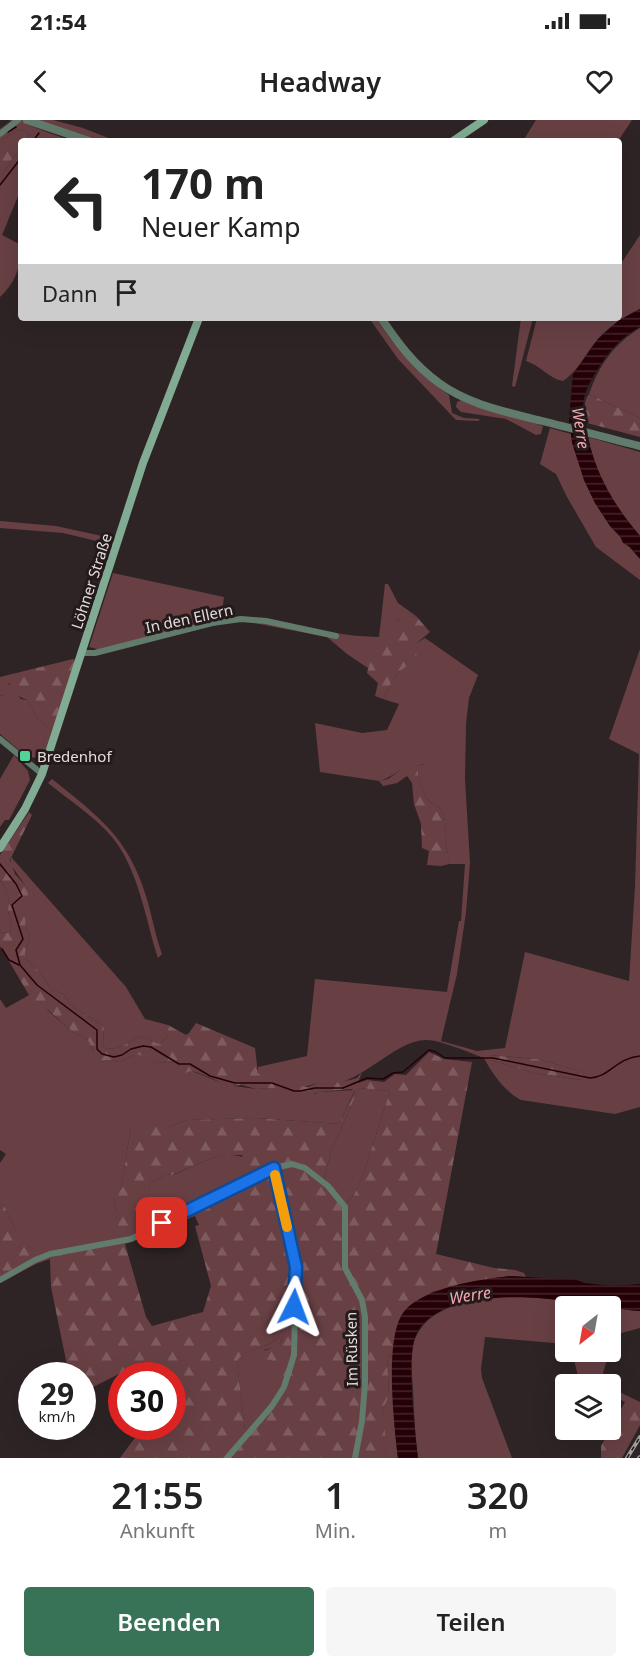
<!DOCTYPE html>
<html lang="de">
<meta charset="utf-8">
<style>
body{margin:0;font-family:"Noto Sans",sans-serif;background:#f6f6f6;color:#222;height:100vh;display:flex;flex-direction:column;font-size:22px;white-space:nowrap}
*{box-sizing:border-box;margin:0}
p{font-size:20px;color:#767676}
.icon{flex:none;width:33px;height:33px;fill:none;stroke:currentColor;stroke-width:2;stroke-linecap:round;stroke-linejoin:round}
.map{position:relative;height:1338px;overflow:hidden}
.drawer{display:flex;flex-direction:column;background:#fff;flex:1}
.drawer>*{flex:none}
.top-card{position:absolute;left:18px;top:18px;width:604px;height:183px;border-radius:6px;box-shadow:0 6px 24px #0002;background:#fff;color:#222;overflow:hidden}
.needle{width:39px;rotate:211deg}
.tools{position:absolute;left:555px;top:1176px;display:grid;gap:12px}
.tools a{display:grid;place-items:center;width:66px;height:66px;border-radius:6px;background:#fff;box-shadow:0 6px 24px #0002;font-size:30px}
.speed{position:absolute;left:18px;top:1242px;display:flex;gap:12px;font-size:30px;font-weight:700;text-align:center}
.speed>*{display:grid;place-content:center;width:78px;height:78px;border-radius:50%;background:#fff;box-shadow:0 6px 24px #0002;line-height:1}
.speed small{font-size:15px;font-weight:400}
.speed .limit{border:9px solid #d22;background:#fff;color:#111}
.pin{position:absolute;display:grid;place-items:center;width:51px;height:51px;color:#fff;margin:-26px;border-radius:12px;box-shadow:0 3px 9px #0006}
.me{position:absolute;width:66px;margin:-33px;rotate:3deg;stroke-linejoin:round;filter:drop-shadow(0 0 4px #0008)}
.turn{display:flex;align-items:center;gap:21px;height:126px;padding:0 24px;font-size:27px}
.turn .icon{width:78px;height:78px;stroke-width:2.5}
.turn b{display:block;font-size:42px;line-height:51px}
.then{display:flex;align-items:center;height:57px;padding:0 24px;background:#0003;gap:12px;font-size:22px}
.eta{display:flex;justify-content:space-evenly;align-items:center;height:102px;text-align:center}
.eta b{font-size:36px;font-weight:600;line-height:42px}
.action{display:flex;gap:12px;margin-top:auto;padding:12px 24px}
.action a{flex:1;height:69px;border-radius:6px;background:#387257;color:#fff;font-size:24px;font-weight:600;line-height:69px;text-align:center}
.action a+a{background:#f6f6f6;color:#222}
.status{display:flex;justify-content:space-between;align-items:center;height:42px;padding:0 30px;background:#fff;direction:ltr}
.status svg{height:16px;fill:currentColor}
header{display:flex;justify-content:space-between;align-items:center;height:78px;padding:0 24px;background:#fff;font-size:27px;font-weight:600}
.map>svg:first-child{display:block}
</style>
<div class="status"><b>21:54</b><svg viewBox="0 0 49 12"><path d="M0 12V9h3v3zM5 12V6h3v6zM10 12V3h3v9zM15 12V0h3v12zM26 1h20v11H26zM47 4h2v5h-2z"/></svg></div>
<header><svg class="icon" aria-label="back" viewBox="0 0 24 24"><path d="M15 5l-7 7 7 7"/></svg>Headway<svg class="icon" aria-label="heart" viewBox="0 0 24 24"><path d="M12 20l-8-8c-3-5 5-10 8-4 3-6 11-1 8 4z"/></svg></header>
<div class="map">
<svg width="640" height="1338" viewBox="0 0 640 1338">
<defs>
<pattern id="forest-firs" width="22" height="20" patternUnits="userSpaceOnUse" patternTransform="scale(1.5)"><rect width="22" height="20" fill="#684044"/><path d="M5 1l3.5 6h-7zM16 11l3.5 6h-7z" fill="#7d5b5f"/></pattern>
<pattern id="water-rules" width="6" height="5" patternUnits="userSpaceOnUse" patternTransform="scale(1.5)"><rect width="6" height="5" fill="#250007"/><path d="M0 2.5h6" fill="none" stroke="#44252b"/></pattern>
</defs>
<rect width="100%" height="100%" fill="#2e2425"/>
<g fill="#684044" fill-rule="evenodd">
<path d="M 9,0 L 53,0 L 83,8 L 116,21 L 78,21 L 27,5 L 72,21 L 25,21 L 30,14 L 20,9 L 0,21 L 0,9 L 11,1 Z"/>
<path d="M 536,0 L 632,0 L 618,21 L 523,21 Z"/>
<path d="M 21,27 L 21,69 L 2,115 L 21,125 C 21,146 16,162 0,177 L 0,57 Z"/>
<path d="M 640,115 L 640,189 C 626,195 607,208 597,220 C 585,234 579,250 563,261 C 549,259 540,245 526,241 L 537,198 L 620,198 L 620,145 Z"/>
<path d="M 369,198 L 376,198 C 398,231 417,252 449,275 L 452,293 L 464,298 L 480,299 L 478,301 L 456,300 L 398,239 Z"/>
<path d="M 521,198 L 533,198 L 515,267 L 512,266 Z"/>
<path d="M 640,208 L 640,298 L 589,274 C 599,245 614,224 640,208 Z"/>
<path d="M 461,280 L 476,286 L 543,306 L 541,314 L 536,315 L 506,299 L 461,292 L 456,287 L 457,282 Z"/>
<path d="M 550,308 L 571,314 L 584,360 L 595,383 L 610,406 L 640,439 L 640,460 L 596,427 L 567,377 L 556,354 L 540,344 Z"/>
<path d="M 588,317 L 640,332 L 640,416 C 616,388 594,355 588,317 Z"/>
<path d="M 0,401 L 56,406 L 111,418 L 109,424 L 63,413 L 0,408 Z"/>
<path d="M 113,453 L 224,477 L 221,499 C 270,495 327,517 379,517 L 385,464 L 388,464 L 398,483 L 416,496 L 398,500 L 381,522 L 368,548 L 347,534 L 327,517 L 244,501 L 221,504 L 98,534 L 97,529 L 89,527 Z"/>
<path d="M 425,518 L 478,555 L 469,578 L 466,604 L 465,659 L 470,743 L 466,792 L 457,854 L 441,921 L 477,931 L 505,928 L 525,832 L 629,861 L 635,767 L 639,634 L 609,619 L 640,529 L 640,987 L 615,994 L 521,980 C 506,973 491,952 484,938 C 470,933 441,920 427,920 C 395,919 363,964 328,964 C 327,964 321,962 319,963 C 311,964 305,969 297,965 C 283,960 274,953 258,955 L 258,947 L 307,936 L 315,859 L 447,872 L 459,801 L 461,801 L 465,744 L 449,744 C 450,737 447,733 446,726 C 443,713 449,700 440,689 C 437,685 432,684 429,681 C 423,676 417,654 418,646 L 424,644 C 407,640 395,657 379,661 L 320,652 L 315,603 L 362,613 L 387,610 L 399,584 L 383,579 C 388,571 392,559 398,553 C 410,541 418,545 417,523 ZM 489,935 L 537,939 L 580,951 L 581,960 L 534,953 L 491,940 Z"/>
<path d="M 7,562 L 21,579 L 27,580 L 39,600 L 52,610 L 44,635 L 40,638 L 27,637 L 0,614 L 0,576 L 3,575 Z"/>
<path d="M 14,635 L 28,651 L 30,660 L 9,700 L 5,700 L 0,707 L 0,659 Z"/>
<path d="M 52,659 C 98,696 128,717 146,776 C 152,795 155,815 162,834 L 158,838 C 145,798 139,750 112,717 C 94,696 69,680 48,663 Z"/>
<path d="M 11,737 L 126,867 L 145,899 L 168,905 L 168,916 L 159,924 L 141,916 C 128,921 117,933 103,927 L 104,906 L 73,887 L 63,874 L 51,869 L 39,851 L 27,840 L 25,834 L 30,816 L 25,806 L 25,765 L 11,745 Z"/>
<path d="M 0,760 L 9,775 L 8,791 L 12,807 L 9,813 L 1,812 L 0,810 Z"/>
<path d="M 24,878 L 30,883 L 47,890 L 73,912 L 87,919 L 99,942 L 109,940 L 119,942 L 135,935 L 141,935 L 157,943 L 169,942 L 175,944 L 214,960 L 234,966 L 256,969 L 275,968 L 287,972 L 315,974 L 318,972 L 355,970 L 339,1004 L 256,998 L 187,1000 L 169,1007 L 131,1007 L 121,1068 L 114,1078 L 120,1123 L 52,1135 L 50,1139 L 36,1144 L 0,1163 L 0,1149 L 3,1154 L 16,1111 L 4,1085 L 0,1084 L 0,1043 L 6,1034 L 0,1030 L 0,879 L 6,888 Z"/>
<path d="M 359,968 L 390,971 L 363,1055 L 354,1075 L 347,1082 L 344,1082 L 324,1059 L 331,1032 Z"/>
<path d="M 226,1035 C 240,1035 257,1038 265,1050 L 181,1090 L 159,1082 L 151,1085 L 147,1083 L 150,1063 L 167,1054 L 173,1055 L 209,1039 Z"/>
<path d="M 513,1176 L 560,1180 L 604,1186 L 566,1186 L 565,1224 L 485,1217 L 481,1249 L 482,1258 L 512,1338 L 418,1338 C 415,1315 414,1292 413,1268 C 412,1255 410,1239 413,1226 C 423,1184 477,1178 513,1176 Z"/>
<path d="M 611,1188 L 640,1191 L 640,1208 L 614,1215 L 611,1225 Z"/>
<path d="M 280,1217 L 283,1218 L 278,1226 L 264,1230 L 282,1253 L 286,1268 L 246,1320 L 237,1242 C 244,1230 251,1231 262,1227 C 269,1225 275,1220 280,1217 Z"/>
<path d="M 572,1232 L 609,1232 L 600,1264 L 580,1264 Z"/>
<path d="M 393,1236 L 395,1312 L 398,1338 L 386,1338 L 382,1292 L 389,1276 L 387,1237 Z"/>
</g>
<g fill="url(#forest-firs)" fill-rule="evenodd">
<path d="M 20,9 L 30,14 L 25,21 L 21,21 L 21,27 L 0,57 L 0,21 Z"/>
<path d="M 589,274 L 640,298 L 640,317 L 587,303 C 586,293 582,282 589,274 Z"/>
<path d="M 416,496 L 430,512 L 417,523 C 418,546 411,541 398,553 C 392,559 388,571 383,579 L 375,576 L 378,563 L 367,553 C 371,537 382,510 397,501 C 402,498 410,497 416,496 Z"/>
<path d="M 73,539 L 76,540 L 52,610 L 39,600 L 27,580 L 14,574 L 9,563 L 7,563 L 7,572 L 0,576 L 0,557 Z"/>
<path d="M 430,639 L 430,641 L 418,646 C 417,654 423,676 429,681 C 432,684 437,685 440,689 C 449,700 443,713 446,726 C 447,733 450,737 449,744 L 441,746 L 427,745 L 429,731 L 422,728 L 421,704 L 414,684 L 412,663 L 407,656 L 397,663 L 383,666 L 379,661 L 388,659 L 406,646 Z"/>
<path d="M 29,692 L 32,695 L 10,740 L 15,754 L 25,765 L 28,772 L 25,806 L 30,816 L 25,834 L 27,840 L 39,851 L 51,869 L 63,874 L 73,887 L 104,906 L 103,927 C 117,933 128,921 141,916 L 159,924 L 168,916 L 168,905 L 186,915 L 189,913 L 196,903 L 255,928 L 258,954 L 269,953 L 281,956 L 297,965 L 308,967 L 320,962 L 328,964 L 350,960 L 357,958 L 362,952 L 358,963 L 367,960 L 384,962 L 395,954 L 406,955 L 429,932 L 444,939 L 472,942 L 436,1134 L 494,1148 L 515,1150 L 524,1153 L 526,1157 L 511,1156 L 495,1158 L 432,1172 L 396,1210 L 393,1236 L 387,1237 L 389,1276 L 382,1292 L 385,1307 L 386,1338 L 120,1338 L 143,1307 L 172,1306 L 173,1265 L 175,1261 L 173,1259 L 172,1256 L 166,1255 L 143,1242 L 83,1272 L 82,1256 L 69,1255 L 51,1167 L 50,1139 L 52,1135 L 119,1120 L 114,1077 L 121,1068 L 131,1007 L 169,1007 L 187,1000 L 256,998 L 339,1004 L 355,971 L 351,969 L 318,972 L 309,976 L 295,977 L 275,968 L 256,969 L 242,965 L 230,966 L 196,952 L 190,951 L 186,953 L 181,947 L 175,944 L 169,942 L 157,943 L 140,935 L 135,935 L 119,942 L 109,940 L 99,942 L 94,937 L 94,932 L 87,919 L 73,912 L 48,890 L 36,889 L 24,878 L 29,875 L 0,826 L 0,810 L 1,812 L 9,813 L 12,807 L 8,791 L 9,775 L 0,760 L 0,735 ZM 359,968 L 390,971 L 363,1055 L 354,1075 L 347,1082 L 344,1082 L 324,1059 L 331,1032 ZM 226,1035 L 242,1035 L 249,1047 L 262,1046 L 264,1050 L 181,1090 L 180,1082 L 171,1079 L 163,1084 L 159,1082 L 151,1085 L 148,1083 L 150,1063 L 167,1054 L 172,1055 L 209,1039 ZM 195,1096 L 199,1105 L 195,1106 L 211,1166 L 203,1192 L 152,1206 L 146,1197 L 125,1124 ZM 280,1217 L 283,1218 C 279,1229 267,1227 260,1234 L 262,1239 L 272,1240 C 271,1249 274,1250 282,1253 L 279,1264 L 285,1268 L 246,1319 L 237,1242 C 243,1231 251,1231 262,1227 C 268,1225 275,1220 280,1217 Z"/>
<path d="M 488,935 L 537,939 L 580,951 L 583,958 L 582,960 L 534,953 L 491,940 Z"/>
<path d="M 0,1084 L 4,1085 L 16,1111 L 33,1139 L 3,1154 L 0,1149 Z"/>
<path d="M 611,1268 L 640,1282 L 640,1305 L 622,1338 L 601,1338 L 601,1326 L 625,1282 L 611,1275 Z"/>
</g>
<g fill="url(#water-rules)">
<path d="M 640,189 L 640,207 C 622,216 608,232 598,249 C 593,257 586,268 584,278 C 582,286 585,297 586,305 C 592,348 612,383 640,416 L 640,439 L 630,427 L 623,423 L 620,416 L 610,406 L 595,383 L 584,360 L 572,323 L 569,299 L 573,254 L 598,219 L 618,201 Z"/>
<path d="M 511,1156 L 561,1159 L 571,1158 L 585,1163 L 612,1166 L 640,1164 L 640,1191 C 630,1191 618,1188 609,1186 C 593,1184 576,1181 559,1180 C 520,1175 436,1172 416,1215 C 406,1237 415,1312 418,1338 L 398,1338 C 394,1304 385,1226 401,1196 C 417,1168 481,1159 511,1156 Z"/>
</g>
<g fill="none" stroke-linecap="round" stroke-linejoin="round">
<g stroke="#250007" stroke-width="1.5">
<path d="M 8,12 L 16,7"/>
<path d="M 33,21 L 39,13"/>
<path d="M 0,65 L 21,38"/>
<path d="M 0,744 L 16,764 L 22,776 L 12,785 L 23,819 L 16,830 L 20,845 L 37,865 L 97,910 L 97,929 L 102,934 L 114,937 L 122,935 L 131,929 L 143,926 L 151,927 L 179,944 L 190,944 L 210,956 L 235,963 L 272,963 L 294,971 L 300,971 L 315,968 L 343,968 L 367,958 L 383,959 L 393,953 L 403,952 L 429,930 L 436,932 L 445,938 L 493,938 L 590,958 C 610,957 616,938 640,936"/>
<path d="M 2,829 L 9,840 L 19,845"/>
</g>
<g stroke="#617b6c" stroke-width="6">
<path d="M 0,14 L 18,0"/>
<path d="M 82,533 L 95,533 L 212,503 L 241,499 L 266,501 L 336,516"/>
<path d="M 0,619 L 42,654"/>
<path d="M 0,1160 L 35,1140 L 50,1134 L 131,1119 L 274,1048 L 292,1044 L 305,1048 L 328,1066 L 345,1087 L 345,1148 L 362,1180 L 365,1197 L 365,1264 L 362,1301 L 355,1338"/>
<path d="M 227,1338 L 272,1286 L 284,1267 L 294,1235 L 296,1147 L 274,1048"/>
</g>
<g stroke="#617b6c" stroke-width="8">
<path d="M 27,0 L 89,21"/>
<path d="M 381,198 C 398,223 414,245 439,263 C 469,285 507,292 542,301 C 575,309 607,318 640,326"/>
</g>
<g stroke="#81ab93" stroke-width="8">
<path d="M 453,21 L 484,0"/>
<path d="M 0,728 L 25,689 L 42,654 L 143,343 L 199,198"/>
</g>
<g stroke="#a69e9e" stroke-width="4">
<g id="rail">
<path d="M 627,1338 L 640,1317"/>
<path d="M 639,1338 L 640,1337"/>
</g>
</g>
<use href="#rail" stroke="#241a1b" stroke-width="1.5" stroke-dasharray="4.5" stroke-linecap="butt"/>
</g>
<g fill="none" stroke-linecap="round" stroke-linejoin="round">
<g stroke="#114b97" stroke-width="15">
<path id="route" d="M 162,1103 L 274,1048 L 296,1147 L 294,1187"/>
</g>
<use href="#route" stroke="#1a73e8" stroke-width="10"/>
<path stroke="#f59e0b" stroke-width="10" d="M 275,1055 L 287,1107"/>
</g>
<rect fill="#52d397" stroke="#241a1b" stroke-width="2" x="19" y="630" width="12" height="12" rx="3"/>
<g text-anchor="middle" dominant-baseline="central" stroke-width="6" stroke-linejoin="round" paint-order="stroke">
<g font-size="15" fill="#e4dddd" stroke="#241a1b">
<text transform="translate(91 461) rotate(-72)">Löhner Straße</text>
<text transform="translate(189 498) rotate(-12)">In den Ellern</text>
<text transform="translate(351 1229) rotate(-91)">Im Rüsken</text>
</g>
<g font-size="15" fill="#e4dddd" stroke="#241a1b" text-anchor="start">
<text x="37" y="636">Bredenhof</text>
</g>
<g font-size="16" font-style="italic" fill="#f6a9b0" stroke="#241a1b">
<text transform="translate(581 308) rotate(81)">Werre</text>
<text transform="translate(470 1175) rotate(-9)">Werre</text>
</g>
</g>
</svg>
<div class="tools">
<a><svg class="needle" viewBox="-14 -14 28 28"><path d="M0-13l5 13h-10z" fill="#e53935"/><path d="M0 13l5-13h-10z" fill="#767676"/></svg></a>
<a><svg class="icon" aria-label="layers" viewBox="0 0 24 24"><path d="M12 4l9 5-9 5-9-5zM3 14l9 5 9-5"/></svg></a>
</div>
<div class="speed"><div>29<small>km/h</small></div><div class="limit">30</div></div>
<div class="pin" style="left:162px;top:1103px;background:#d93025"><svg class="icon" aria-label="arrive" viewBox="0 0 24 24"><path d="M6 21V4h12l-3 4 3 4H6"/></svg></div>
<svg class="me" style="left:294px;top:1187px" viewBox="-20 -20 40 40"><path d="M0-17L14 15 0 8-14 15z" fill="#1a73e8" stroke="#fff" stroke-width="4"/></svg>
<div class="top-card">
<div class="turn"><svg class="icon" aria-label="left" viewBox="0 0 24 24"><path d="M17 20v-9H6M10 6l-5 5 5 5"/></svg><div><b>170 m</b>Neuer Kamp</div></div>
<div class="then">Dann<svg class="icon" aria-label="arrive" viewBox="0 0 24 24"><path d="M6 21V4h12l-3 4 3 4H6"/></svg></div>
</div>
</div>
<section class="drawer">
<div class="eta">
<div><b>21:55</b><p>Ankunft</p></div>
<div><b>1</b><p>Min.</p></div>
<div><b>320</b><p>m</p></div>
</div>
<div class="action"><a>Beenden</a><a>Teilen</a></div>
</section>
